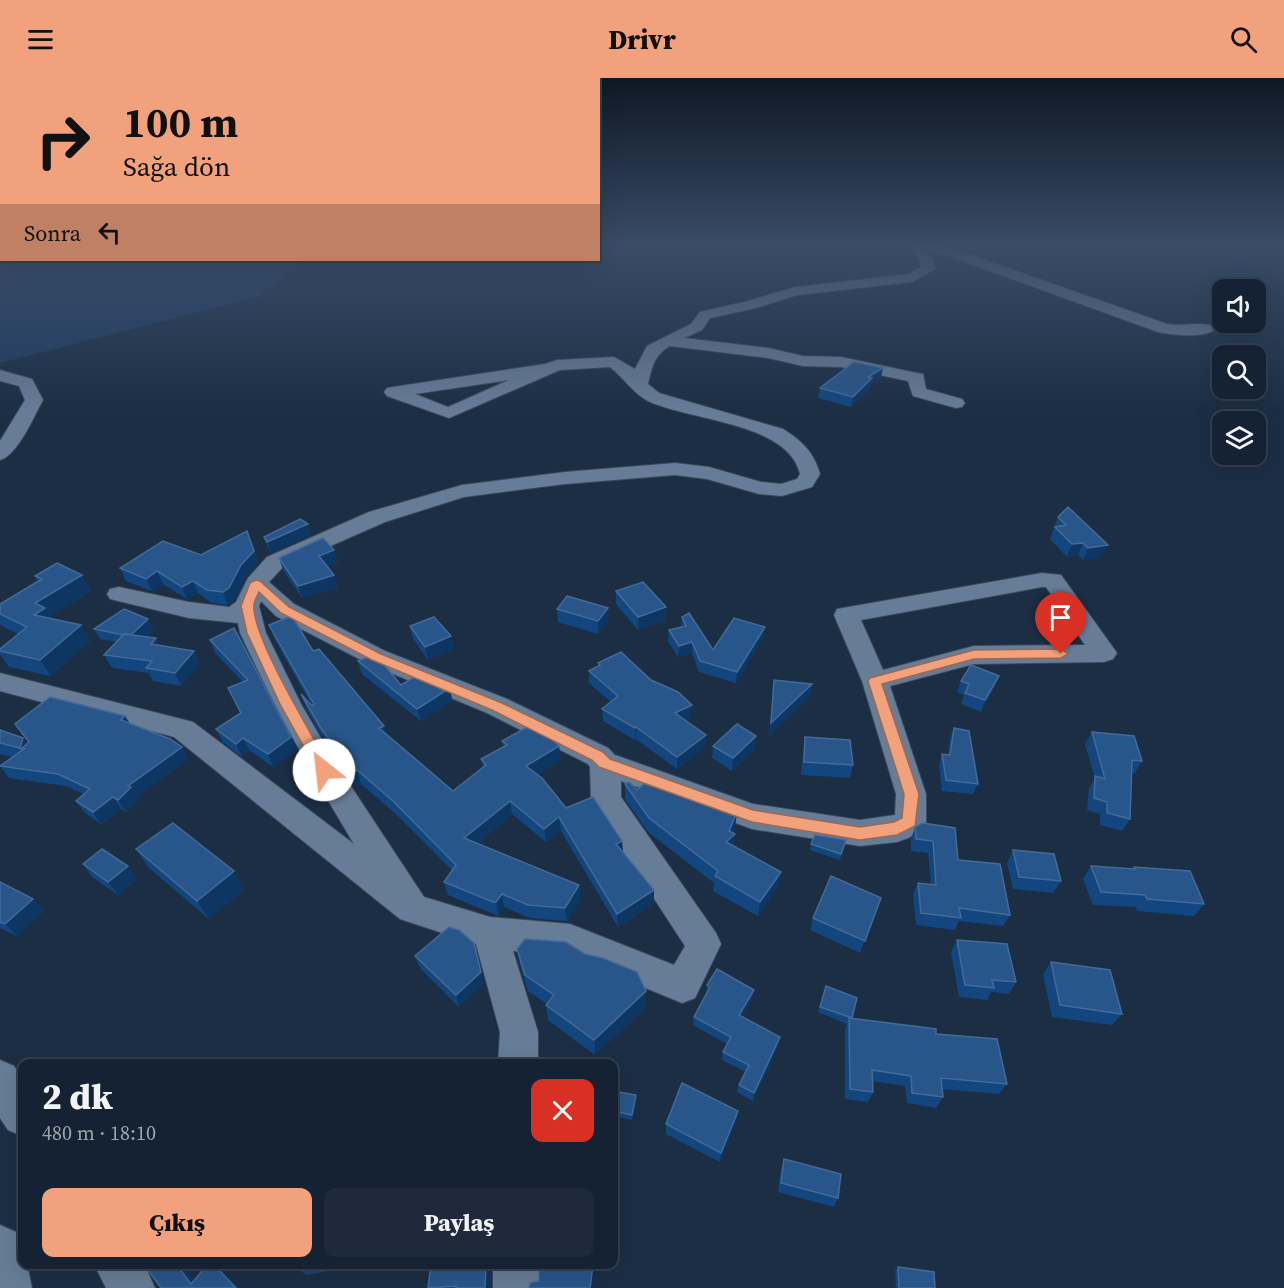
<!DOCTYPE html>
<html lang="tr">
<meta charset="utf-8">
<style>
body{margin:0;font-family:"Source Serif 4",serif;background:#1e2a3b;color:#f1f3f6;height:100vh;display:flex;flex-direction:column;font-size:22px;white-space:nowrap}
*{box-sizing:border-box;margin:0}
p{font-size:20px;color:#9da4ac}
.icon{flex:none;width:33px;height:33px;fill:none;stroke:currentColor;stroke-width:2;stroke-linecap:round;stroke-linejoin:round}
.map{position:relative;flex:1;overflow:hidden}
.panel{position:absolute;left:18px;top:981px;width:600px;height:210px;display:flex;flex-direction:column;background:#152233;border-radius:12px;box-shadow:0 6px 24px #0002,0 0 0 2px #343f4e}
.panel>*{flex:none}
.hud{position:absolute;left:0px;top:0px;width:600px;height:183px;box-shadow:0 6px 24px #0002,0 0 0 2px #343f4e;background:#f1a17c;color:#111;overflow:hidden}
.tools{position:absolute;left:1212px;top:201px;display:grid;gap:12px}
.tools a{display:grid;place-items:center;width:54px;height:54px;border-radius:12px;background:#152233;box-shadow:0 6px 24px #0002,0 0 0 2px #343f4e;font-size:30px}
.pin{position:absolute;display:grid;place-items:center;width:51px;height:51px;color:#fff;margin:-62px -26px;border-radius:50% 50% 50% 0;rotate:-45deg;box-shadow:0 0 6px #0007}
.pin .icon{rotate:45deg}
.me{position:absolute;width:66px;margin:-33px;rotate:331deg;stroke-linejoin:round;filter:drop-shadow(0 0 4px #0008)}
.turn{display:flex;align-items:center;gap:21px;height:126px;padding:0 24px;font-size:27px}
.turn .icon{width:78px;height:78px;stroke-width:2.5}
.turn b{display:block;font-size:42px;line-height:51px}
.then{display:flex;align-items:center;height:57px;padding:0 24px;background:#0003;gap:12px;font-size:22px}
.round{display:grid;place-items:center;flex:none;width:63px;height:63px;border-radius:12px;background:#1e2a3b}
.headline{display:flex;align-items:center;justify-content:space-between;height:102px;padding:0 24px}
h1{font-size:36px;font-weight:800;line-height:45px}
.cta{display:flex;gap:12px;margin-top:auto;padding:12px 24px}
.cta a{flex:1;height:69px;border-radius:12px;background:#f1a17c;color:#111;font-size:24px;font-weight:800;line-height:69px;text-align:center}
.cta a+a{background:#1e2a3b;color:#f1f3f6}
header{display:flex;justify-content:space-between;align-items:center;height:78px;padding:0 24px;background:#f1a17c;color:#111;font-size:27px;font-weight:800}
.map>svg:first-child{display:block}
</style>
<header><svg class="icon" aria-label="menu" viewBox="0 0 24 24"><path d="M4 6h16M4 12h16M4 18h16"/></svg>Drivr<svg class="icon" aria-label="search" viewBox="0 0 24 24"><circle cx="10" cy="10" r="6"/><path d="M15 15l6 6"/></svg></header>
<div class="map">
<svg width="1284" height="1210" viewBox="0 0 1284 1210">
<rect width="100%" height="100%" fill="#1c2e44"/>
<path fill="#1f3b5f" d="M 0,166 L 2,182 L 307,182 L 257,219 L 0,285 Z"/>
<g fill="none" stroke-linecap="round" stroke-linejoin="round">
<g stroke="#3b495c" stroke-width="2">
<g id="minor">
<path d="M 910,166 L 926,166 L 954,171 L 1167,246 C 1180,249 1209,242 1217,250 C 1206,261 1172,257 1158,254 L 946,177 L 928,174 L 934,183 L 935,191 L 912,204 L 797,217 L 756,230 L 710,240 L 702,252 L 684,260 L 768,270 L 803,278 L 841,279 L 917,295 L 923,296 L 926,311 L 962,321 L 965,325 L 962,329 L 956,330 L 913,318 L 908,303 L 841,289 L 803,288 L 768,280 L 670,268 C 654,277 652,289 648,306 L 659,315 L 783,351 C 801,362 814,374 820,396 L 812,409 L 782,418 L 759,416 L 707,401 L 675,397 L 565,406 L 464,419 L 385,444 L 283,489 L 269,504 L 294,526 L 385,573 L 507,621 L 608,670 L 615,677 L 753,726 L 860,742 L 895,737 L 896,716 L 862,603 L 834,537 L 837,531 L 1042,495 L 1061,497 L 1117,575 L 1113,581 L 1104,584 L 974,586 L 890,608 L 926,716 L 926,744 L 921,753 L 908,760 L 897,764 L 860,768 L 752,751 L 621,703 L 621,719 L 716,855 L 721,866 L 695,920 L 682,925 L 568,878 L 513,873 L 538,954 L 538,986 L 498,986 L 500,954 L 476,866 L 400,841 L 174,659 L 0,613 L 0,595 L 193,644 L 354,766 C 312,697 274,628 240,555 L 238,545 L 189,540 L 110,521 L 107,516 L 110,511 L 119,509 L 189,524 L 229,529 L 236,524 L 248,500 L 267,479 L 369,434 L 462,407 L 565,394 L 675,385 L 709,389 L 761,404 L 781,406 L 797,401 L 800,396 C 788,344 690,343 648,323 C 634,316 623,299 610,289 L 560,292 L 449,340 L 387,318 L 384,314 L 387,310 L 393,309 L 545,286 L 557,282 L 614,279 L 635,291 L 647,268 L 691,246 L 700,234 L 748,223 L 795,209 L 909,196 L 921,189 L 920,183 ZM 509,302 L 448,329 L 415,316 ZM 1042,509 L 1046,509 L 1085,567 L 974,568 L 883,592 L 861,542 ZM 261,523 L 276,538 L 367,585 L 487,635 L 588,686 L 590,689 L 591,721 L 595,730 L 685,868 L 674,887 L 570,846 L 490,839 L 424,819 L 335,684 L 301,626 L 266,555 L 259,528 Z"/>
<path d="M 0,292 L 32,301 L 43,322 C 34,338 18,377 0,382 L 0,363 L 25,322 L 19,308 L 0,303 Z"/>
<path d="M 0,982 L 14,988 L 22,1001 L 22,1058 L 8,1052 L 0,1040 Z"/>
<path d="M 0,1147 L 16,1154 L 22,1170 L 22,1186 L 27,1186 L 32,1210 L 0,1210 Z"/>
<path d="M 94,1186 L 144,1186 L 155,1210 L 106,1210 Z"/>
<rect x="493" y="1186" width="46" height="24"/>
</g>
</g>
<use href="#minor" fill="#677c96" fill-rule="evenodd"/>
</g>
<g fill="#13467e">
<path d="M 881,300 L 871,306 L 870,310 L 851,329 L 818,320 L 820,310 Z"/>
<path d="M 1058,439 L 1102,479 L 1083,482 L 1078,477 L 1067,479 L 1050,461 Z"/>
<path d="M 308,446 L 311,457 L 271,475 L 268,470 L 264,459 Z"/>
<path d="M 252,465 L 258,485 L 246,499 L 234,522 L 228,527 L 212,525 L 198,515 L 187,521 L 163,506 L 152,513 L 126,503 L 120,490 L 201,477 Z"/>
<path d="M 334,472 L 338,484 L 327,488 L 338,510 L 302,520 L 283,492 L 279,480 Z"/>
<path d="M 35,498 L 91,513 L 50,538 L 52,541 L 81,547 L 90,563 L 51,598 L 9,589 L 0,576 L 0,571 L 18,556 L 2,548 L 0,546 L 0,526 L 38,504 Z"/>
<path d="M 616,513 L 666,529 L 666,542 L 638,552 L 616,526 Z"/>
<path d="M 608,530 L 608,542 L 598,556 L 558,544 L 557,531 Z"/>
<path d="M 682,539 L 713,572 L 765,549 L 763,560 L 736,605 L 699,594 L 692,575 L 678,579 L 668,563 L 669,552 L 681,549 Z"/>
<path d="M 269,547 L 313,573 L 384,648 L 387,657 L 453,713 L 483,690 L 481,681 L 504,669 L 502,663 L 561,682 L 537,696 L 566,730 L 622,763 L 623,774 L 654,812 L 654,825 L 618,849 L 561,753 L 546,764 L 512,736 L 477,766 L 581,820 L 567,843 L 530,840 L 504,829 L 499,838 L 496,837 L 448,817 L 444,804 L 452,792 L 397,737 L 361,706 L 354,709 L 341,688 L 337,678 L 327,666 L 306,630 L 301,616 L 312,628 L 274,560 Z"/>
<path d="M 410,548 L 451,558 L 453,571 L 428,582 L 413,561 Z"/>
<path d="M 234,550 L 297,672 L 273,689 L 249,672 L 242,679 L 223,664 L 216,651 L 241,635 L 228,610 L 243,604 L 215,575 L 210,562 Z"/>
<path d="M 94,551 L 154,551 L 146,559 L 160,567 L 194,573 L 200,586 L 181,608 L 153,603 L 149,595 L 112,590 L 104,577 L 116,564 L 100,561 Z"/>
<path d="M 358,583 L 401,607 L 450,610 L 452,623 L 421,643 L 362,596 Z"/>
<path d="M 598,585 L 691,639 L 685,642 L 706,657 L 705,669 L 677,691 L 636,661 L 635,662 L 603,643 L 602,631 L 611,624 L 589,605 L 589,593 L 598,588 Z"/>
<path d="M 774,602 L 812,606 L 810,619 L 769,658 Z"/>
<path d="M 961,603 L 995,609 L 981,634 L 961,626 L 964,617 L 957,614 Z"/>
<path d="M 129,645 L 182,669 L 188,681 L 137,719 L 139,721 L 126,734 L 121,731 L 101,746 L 85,735 L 76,723 L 84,716 L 66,708 L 9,700 L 0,688 L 13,679 L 0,676 L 0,652 L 23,660 L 27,666 L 29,664 L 15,646 Z"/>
<path d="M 954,650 L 978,706 L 973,716 L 942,713 L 939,687 L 942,676 L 948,677 L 950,660 Z"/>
<path d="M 1092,654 L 1142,683 L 1135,695 L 1132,695 L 1130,741 L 1122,753 L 1100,747 L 1100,736 L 1087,732 L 1089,710 L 1095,700 L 1085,666 Z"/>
<path d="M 756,658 L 755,671 L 732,693 L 712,680 L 713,668 Z"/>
<path d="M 805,659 L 853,687 L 850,700 L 801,697 L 803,672 Z"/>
<path d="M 625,706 L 637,712 L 737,734 L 735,749 L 733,755 L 734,768 L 778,809 L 758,838 L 713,813 L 714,805 L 648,754 L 625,721 Z"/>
<path d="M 915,749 L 958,782 L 1010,837 L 1003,848 L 959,843 L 955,852 L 916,847 L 913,816 L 918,805 L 931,806 L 928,775 L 911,773 L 911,761 Z"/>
<path d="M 846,762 L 840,782 L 810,772 L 811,766 Z"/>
<path d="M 136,771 L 244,812 L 209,841 L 149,790 Z"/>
<path d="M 1013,772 L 1061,803 L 1053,815 L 1013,811 L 1007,785 Z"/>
<path d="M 83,786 L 128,788 L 137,801 L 118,817 L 92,799 Z"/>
<path d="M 1091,788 L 1133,791 L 1134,789 L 1204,826 L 1194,838 L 1137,833 L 1136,829 L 1093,827 L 1083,801 Z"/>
<path d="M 0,804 L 33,821 L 44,833 L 17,858 L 0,850 Z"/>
<path d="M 881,820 L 860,875 L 810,852 L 813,840 Z"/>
<path d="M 957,862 L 1016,904 L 1009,916 L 991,914 L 987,922 L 959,919 L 951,874 Z"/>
<path d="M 517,871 L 646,929 L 595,977 L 548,942 L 546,927 L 547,926 L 528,913 L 520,887 Z"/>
<path d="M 415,878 L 484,905 L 459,929 L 420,890 Z"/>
<path d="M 1051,884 L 1122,936 L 1112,947 L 1052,939 L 1043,896 Z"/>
<path d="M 707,907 L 752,921 L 741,939 L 778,968 L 753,1023 L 737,1014 L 739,1007 L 746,994 L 722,982 L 723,974 L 727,966 L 693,947 L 694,939 L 706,916 Z"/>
<path d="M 826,908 L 852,940 L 936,956 L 1007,1006 L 999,1016 L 942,1011 L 943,1019 L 936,1030 L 907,1025 L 905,1008 L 872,1003 L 873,1014 L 868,1024 L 845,1021 L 845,951 L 847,946 L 818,934 Z"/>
<path d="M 614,1013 L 636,1017 L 636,1023 L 632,1042 L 614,1038 Z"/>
<path d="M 738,1033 L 736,1043 L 720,1084 L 666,1056 L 666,1046 Z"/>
<path d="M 784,1081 L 838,1120 L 834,1129 L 778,1114 L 781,1091 Z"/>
<path d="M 298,1186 L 359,1186 L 359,1188 L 306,1197 L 297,1190 Z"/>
<path d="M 431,1186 L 491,1186 L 490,1210 L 429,1210 Z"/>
<path d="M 898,1189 L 935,1210 L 896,1210 L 895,1193 Z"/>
</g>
<g fill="#0e3662">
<path d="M 883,290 L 881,300 L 871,306 L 870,310 L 851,329 L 853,319 L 868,299 Z"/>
<path d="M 308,446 L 311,457 L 271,475 L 267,464 Z"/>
<path d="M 247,453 L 258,485 L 246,499 L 234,522 L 228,527 L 223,514 Z"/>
<path d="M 1083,465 L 1078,477 L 1067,479 L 1072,466 Z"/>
<path d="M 1108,467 L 1102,479 L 1083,482 L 1088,470 Z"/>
<path d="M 334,472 L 338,484 L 323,490 L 319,478 Z"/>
<path d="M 157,493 L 163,506 L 152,513 L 146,501 Z"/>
<path d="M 82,497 L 91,513 L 50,538 L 55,546 L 34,537 L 35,525 Z"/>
<path d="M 334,497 L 338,510 L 302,520 L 298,508 Z"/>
<path d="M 193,503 L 198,515 L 187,521 L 182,509 Z"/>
<path d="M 666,529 L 666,542 L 638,552 L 638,539 Z"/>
<path d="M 608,530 L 608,542 L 598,556 L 598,543 Z"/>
<path d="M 148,541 L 154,551 L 135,568 L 130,558 Z"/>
<path d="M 81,547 L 90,563 L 51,598 L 40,582 Z"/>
<path d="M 765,549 L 763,560 L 736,605 L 737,594 Z"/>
<path d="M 451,558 L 453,571 L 428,582 L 425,569 Z"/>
<path d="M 156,560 L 163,573 L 151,566 Z"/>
<path d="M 692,564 L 692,575 L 678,579 L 679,568 Z"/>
<path d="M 194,573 L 200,586 L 181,608 L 175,595 Z"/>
<path d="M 999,598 L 995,609 L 981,634 L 985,622 Z"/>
<path d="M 812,606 L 810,619 L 769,658 L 771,645 Z"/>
<path d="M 450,610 L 452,623 L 421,643 L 417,631 Z"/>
<path d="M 692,627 L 691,639 L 675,647 L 675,635 Z"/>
<path d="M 125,638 L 133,650 L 121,642 Z"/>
<path d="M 384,648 L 388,661 L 379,650 Z"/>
<path d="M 636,649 L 636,661 L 635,662 L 635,650 Z"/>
<path d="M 706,657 L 705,669 L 677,691 L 677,679 Z"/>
<path d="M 756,658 L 755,671 L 732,693 L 733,680 Z"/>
<path d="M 291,659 L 297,672 L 273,689 L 268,676 Z"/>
<path d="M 23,660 L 32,673 L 21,671 L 29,681 L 29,682 L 20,670 Z"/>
<path d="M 243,660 L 249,672 L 242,679 L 236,666 Z"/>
<path d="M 559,668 L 561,682 L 527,702 L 526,688 Z"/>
<path d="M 182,669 L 188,681 L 137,719 L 139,721 L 126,734 L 118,722 L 128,708 Z"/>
<path d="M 357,692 L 361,706 L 354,709 L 349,696 Z"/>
<path d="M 113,719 L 121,731 L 101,746 L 93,734 Z"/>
<path d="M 510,723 L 512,736 L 467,774 L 464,760 Z"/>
<path d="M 737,734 L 735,749 L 731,760 L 735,756 L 733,771 L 726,764 Z"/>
<path d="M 559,739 L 561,753 L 546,764 L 544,751 Z"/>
<path d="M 622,763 L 623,776 L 616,766 Z"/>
<path d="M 128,788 L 137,801 L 118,817 L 108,804 Z"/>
<path d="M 234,793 L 244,812 L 209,841 L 197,823 Z"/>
<path d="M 781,794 L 778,809 L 758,838 L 760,824 Z"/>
<path d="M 579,807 L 581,820 L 567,843 L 565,830 Z"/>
<path d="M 654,812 L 654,825 L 618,849 L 617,836 Z"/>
<path d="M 502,816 L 504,829 L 499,838 L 496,824 Z"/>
<path d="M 33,821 L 44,833 L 17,858 L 5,846 Z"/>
<path d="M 481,894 L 484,905 L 459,929 L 456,917 Z"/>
<path d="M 754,912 L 752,921 L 737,946 L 739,937 Z"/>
<path d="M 646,913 L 646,929 L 595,977 L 594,962 Z"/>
<path d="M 780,959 L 778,968 L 753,1023 L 754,1015 Z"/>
<path d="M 636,1017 L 636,1023 L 632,1042 L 632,1037 Z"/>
<path d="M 738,1033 L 736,1043 L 720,1084 L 721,1075 Z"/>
<path d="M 176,1186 L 183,1186 L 200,1210 L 191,1206 Z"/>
<path d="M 213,1186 L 223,1193 L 239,1210 L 236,1210 Z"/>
<path d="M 486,1186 L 491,1186 L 490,1210 L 485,1210 Z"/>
<path d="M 593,1186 L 595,1186 L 592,1210 L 590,1210 Z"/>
</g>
<g fill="#28568a" stroke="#426b99" stroke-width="1.5">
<path d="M 854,284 L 883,290 L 868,299 L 872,300 L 853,319 L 820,310 Z"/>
<path d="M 1068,429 L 1108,467 L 1088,470 L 1083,465 L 1072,466 L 1055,449 L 1066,447 L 1058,439 Z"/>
<path d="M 300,441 L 308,446 L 267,464 L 264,459 Z"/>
<path d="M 247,453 L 254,473 L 241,487 L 229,510 L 223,514 L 207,512 L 193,503 L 182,509 L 157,493 L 146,501 L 120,490 L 163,463 L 201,477 Z"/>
<path d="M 323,460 L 334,472 L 319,478 L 334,497 L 298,508 L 279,480 Z"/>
<path d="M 57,485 L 82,497 L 35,525 L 45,530 L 34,537 L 81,547 L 40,582 L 0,573 L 0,571 L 27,549 L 0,536 L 0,526 L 42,501 L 35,498 Z"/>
<path d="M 643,504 L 666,529 L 638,539 L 616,513 Z"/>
<path d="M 567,518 L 608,530 L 598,543 L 557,531 Z"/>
<path d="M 124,531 L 148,541 L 131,557 L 124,556 L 123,557 L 94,551 Z"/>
<path d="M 689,535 L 713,572 L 734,540 L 765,549 L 737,594 L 700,583 L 692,564 L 679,568 L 669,552 L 686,548 L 682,539 Z"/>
<path d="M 292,538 L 313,573 L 319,571 L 384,648 L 379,650 L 453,713 L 486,687 L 481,681 L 507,667 L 502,663 L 531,647 L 544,653 L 559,668 L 526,688 L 542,700 L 566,730 L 593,719 L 622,763 L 616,766 L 654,812 L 617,836 L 559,739 L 544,751 L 510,723 L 464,760 L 579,807 L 565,830 L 528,827 L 502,816 L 496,824 L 493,824 L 444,804 L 456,787 L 393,723 L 357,692 L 349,696 L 335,675 L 339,673 L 322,652 L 301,616 L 312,628 L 314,626 L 269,547 Z"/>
<path d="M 434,539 L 451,558 L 425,569 L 410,548 Z"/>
<path d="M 234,550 L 291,659 L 268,676 L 243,660 L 236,666 L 216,651 L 241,635 L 228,610 L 248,602 L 210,562 Z"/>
<path d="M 124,556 L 156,560 L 151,566 L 194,573 L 175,595 L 146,590 L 152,583 L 104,577 Z"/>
<path d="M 621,574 L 651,602 L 678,614 L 692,627 L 675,635 L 706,657 L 677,679 L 636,649 L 635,650 L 602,631 L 618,618 L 589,593 L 600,587 L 598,585 Z"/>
<path d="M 371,578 L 380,582 L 401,607 L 418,597 L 450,610 L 417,631 L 358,583 Z"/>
<path d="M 971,587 L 999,598 L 985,622 L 965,615 L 969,606 L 961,603 Z"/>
<path d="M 774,602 L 812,606 L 771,645 Z"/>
<path d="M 50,619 L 125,638 L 121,642 L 170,661 L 182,669 L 128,708 L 131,709 L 118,722 L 113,719 L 93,734 L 76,723 L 90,711 L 58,696 L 0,688 L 24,671 L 21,671 L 29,664 L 15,646 Z"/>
<path d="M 737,646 L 756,658 L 733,680 L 713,668 Z"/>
<path d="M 954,650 L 969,653 L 978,706 L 946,702 L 942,676 L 950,677 Z"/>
<path d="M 0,652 L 23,660 L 20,670 L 0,665 Z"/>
<path d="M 1092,654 L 1134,658 L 1142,683 L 1132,682 L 1130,741 L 1107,735 L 1107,724 L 1094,720 L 1095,698 L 1105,701 Z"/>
<path d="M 805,659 L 850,662 L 853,687 L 804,684 Z"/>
<path d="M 649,701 L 733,731 L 737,734 L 729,753 L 735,756 L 726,764 L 781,794 L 760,824 L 715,798 L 718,793 L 649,740 L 625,706 L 629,704 L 637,712 Z"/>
<path d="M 173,745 L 234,793 L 197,823 L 136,771 Z"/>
<path d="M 923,745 L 955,750 L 958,782 L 1000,786 L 1010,837 L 959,830 L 961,840 L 921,835 L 918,805 L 936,807 L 933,763 L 916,761 L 915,749 Z"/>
<path d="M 815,757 L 846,762 L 841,776 L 811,766 Z"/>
<path d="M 102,771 L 128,788 L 108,804 L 83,786 Z"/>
<path d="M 1013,772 L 1054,776 L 1061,803 L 1019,799 Z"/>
<path d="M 1091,788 L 1135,791 L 1134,789 L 1190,793 L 1204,826 L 1147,821 L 1145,817 L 1101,814 Z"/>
<path d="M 831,798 L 881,820 L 865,863 L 813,840 Z"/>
<path d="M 0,804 L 33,821 L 5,846 L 0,844 Z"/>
<path d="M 449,849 L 459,852 L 474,865 L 481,894 L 456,917 L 415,878 Z"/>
<path d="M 525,861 L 566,864 L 585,876 L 603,880 L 637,894 L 646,913 L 594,962 L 546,927 L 554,917 L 525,897 L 517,871 Z"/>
<path d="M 957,862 L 1007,866 L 1016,904 L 992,902 L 994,910 L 965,907 Z"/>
<path d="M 1051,884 L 1110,892 L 1122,936 L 1060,927 Z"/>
<path d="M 717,891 L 754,912 L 739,937 L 780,959 L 754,1015 L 739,1007 L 749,987 L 723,974 L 731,959 L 694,939 L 710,909 L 707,907 Z"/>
<path d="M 826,908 L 857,920 L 852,940 L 820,929 Z"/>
<path d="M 849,940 L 936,951 L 936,956 L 997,961 L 1007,1006 L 941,1000 L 943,1019 L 912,1015 L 911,998 L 872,992 L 873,1014 L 850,1011 Z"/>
<path d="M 682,1005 L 738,1033 L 721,1075 L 666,1046 Z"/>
<path d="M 614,1013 L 636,1017 L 632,1037 L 614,1033 Z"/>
<path d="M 784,1081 L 841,1096 L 838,1120 L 781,1105 Z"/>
<path d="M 151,1186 L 176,1186 L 191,1206 L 208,1186 L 213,1186 L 236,1210 L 161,1210 L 147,1191 Z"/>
<path d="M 298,1186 L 316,1186 L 297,1190 Z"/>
<path d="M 431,1186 L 486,1186 L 485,1210 L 456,1210 L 456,1208 L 428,1210 Z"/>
<path d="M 539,1186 L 593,1186 L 590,1210 L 529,1210 L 530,1205 L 539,1203 Z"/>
<path d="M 898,1189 L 934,1194 L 935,1210 L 899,1210 Z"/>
</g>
<linearGradient id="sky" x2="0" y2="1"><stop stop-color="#0f1925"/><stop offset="0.5" stop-color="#3a4c67"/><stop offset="1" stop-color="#3a4c67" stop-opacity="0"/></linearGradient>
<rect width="1284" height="335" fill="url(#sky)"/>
<path fill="#f1a17c" stroke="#9d6951" stroke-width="1.5" d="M 256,502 L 260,503 L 289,529 L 381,576 L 502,625 L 603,674 L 610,681 L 753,732 L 860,749 L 894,744 L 902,740 L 904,716 L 868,603 L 870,600 L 974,572 L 1061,571 L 1068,576 L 1061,580 L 974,581 L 882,606 L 919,716 L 915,748 L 897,757 L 860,762 L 752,744 L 599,689 L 592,682 L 492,632 L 372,582 L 281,535 L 259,514 C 257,518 254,523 254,527 C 251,558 315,661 331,692 L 329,696 L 319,696 L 280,626 L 247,555 L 241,528 L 250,505 Z"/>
</svg>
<div class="tools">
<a><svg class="icon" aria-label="sound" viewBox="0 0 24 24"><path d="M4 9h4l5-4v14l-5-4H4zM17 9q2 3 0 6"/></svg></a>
<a><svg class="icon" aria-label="search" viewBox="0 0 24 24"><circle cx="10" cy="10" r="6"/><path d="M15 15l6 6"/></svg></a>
<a><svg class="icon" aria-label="layers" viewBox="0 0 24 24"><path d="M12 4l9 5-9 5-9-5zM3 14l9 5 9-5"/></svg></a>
</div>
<div class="pin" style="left:1061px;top:576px;background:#d93025"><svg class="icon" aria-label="arrive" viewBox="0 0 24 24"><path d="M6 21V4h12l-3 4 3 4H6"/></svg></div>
<svg class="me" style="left:324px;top:692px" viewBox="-20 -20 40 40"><circle r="19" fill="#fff"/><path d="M0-13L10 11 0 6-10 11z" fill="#f1a17c"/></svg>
<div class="hud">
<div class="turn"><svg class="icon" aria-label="right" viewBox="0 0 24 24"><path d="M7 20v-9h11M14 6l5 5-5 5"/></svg><div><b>100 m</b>Sağa dön</div></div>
<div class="then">Sonra<svg class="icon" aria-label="left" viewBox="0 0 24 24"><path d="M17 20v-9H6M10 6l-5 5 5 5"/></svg></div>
</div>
<section class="panel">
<div class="headline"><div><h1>2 dk</h1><p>480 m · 18:10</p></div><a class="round" style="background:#d93025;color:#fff"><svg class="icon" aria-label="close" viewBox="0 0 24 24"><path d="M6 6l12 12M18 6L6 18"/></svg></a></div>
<div class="cta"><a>Çıkış</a><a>Paylaş</a></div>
</section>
</div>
